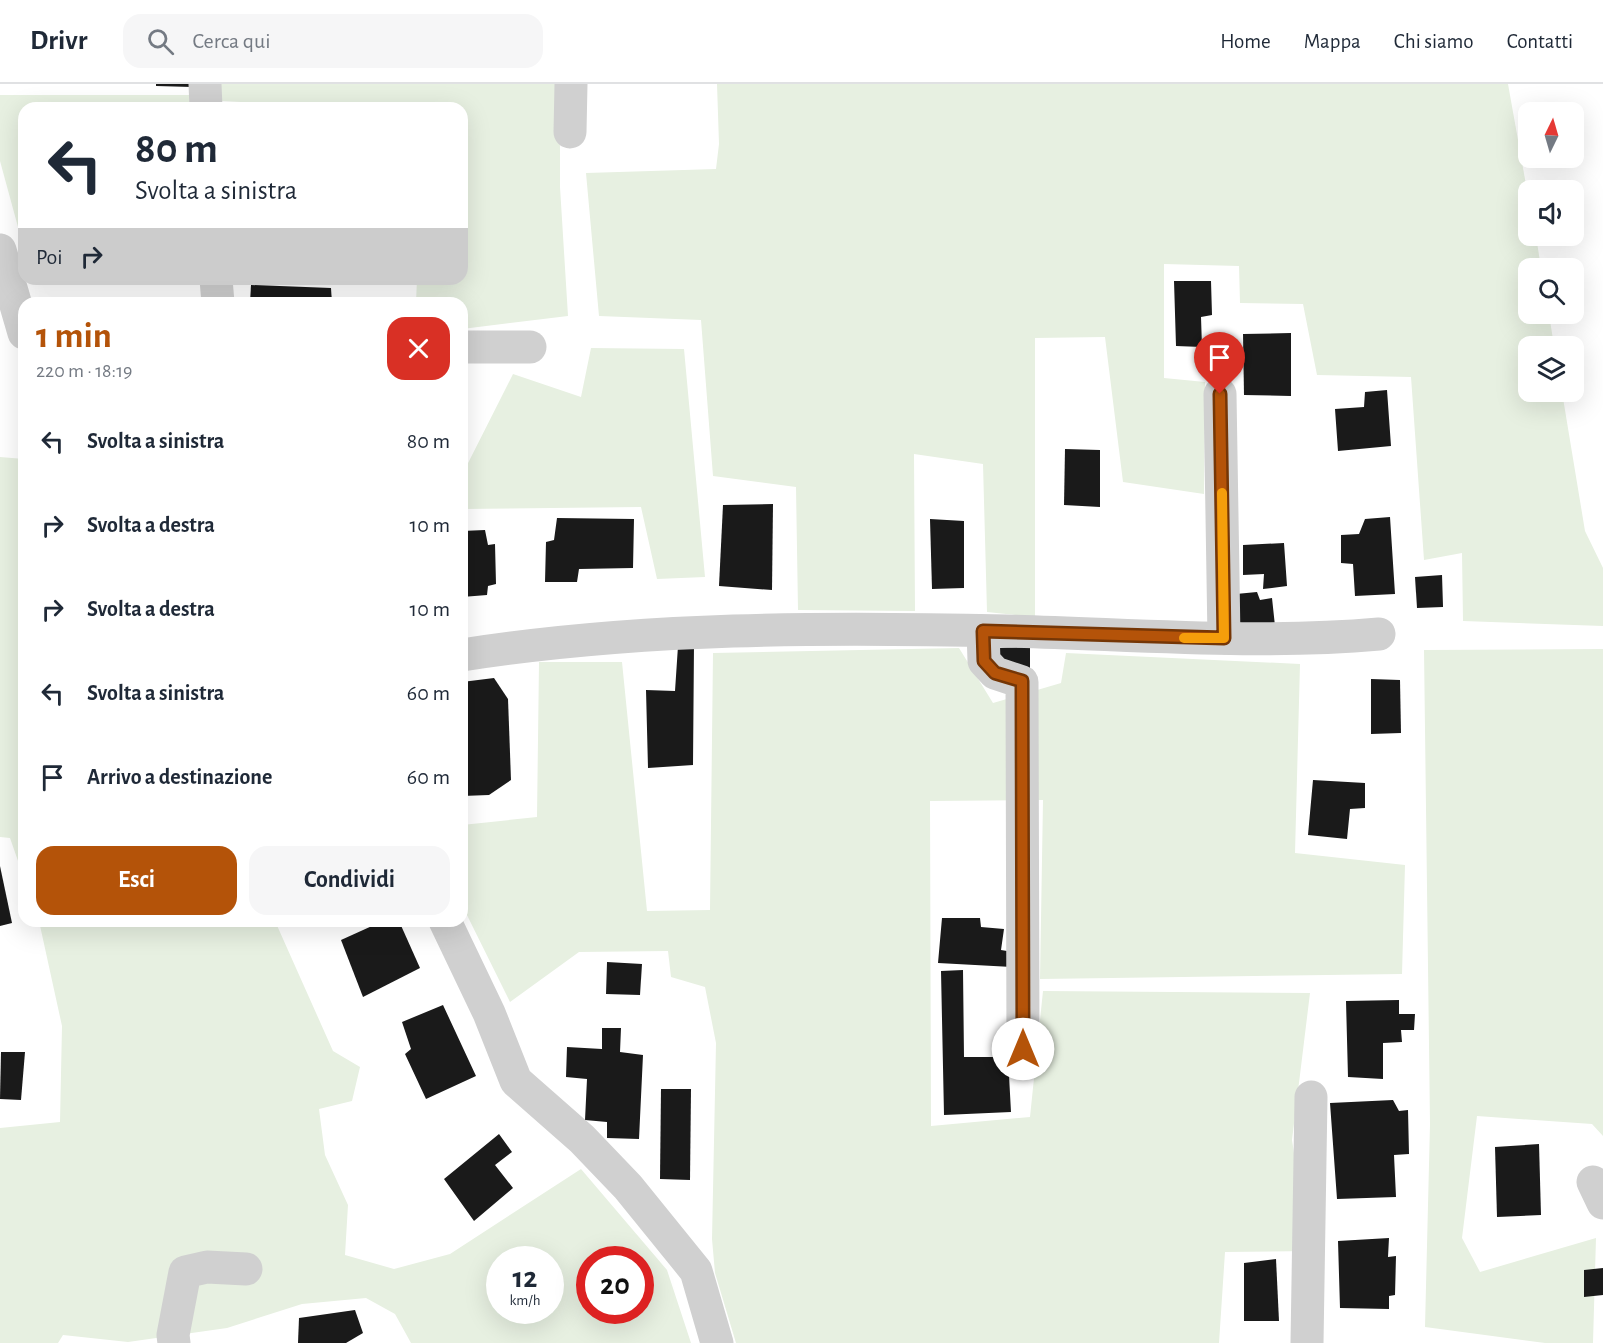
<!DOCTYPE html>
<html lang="it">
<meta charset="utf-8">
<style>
body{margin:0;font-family:"Alegreya Sans",sans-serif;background:#f6f6f7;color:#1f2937;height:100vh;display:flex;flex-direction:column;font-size:22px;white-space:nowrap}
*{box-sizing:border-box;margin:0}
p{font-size:20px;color:#747a83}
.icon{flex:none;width:33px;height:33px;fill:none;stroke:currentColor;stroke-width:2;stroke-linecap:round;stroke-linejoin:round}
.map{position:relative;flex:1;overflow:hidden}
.sheet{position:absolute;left:18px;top:213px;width:450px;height:630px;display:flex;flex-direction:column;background:#fff;border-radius:18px;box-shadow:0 6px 24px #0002}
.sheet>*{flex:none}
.banner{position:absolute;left:18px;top:18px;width:450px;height:183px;border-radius:18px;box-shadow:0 6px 24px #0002;background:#fff;color:#1f2937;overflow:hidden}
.needle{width:39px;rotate:5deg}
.fabs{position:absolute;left:1518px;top:18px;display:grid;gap:12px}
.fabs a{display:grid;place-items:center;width:66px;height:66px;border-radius:12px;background:#fff;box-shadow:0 6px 24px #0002;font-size:30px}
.speed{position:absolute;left:486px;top:1162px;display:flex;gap:12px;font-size:30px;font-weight:700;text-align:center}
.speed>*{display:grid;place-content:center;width:78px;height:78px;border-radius:50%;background:#fff;box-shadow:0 6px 24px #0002;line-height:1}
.speed small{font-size:15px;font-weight:400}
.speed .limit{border:9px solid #d22;background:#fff;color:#111}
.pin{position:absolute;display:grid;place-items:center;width:51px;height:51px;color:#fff;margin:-62px -26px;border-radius:50% 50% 50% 0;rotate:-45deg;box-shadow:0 0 6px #0007}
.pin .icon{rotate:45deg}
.me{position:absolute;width:66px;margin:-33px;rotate:0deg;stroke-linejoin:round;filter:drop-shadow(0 0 4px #0008)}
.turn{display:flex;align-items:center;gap:21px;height:126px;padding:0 18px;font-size:27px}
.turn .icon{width:78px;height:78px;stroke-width:2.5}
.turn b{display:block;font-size:42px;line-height:51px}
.then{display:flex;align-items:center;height:57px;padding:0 18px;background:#0003;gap:12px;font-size:22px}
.round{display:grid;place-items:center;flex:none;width:63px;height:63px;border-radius:18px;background:#f6f6f7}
.summary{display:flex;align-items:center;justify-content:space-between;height:102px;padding:0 18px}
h1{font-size:36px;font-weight:700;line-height:45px;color:#b45309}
.button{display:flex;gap:12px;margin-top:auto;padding:12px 18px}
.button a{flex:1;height:69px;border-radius:18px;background:#b45309;color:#fff;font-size:24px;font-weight:700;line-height:69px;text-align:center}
.button a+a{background:#f6f6f7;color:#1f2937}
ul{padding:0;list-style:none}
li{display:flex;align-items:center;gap:18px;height:84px;padding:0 18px}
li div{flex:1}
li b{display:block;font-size:22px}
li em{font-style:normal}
header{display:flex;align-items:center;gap:36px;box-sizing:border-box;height:84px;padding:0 30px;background:#fff;border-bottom:2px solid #e0e1e3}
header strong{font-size:28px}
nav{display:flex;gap:33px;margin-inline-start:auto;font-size:21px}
.search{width:420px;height:54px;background:#f6f6f7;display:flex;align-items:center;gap:15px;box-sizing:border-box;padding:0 21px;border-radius:18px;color:#747a83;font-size:22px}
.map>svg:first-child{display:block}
</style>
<header>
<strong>Drivr</strong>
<div class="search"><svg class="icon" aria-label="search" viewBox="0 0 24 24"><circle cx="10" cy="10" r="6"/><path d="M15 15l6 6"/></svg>Cerca qui</div>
<nav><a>Home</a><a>Mappa</a><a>Chi siamo</a><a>Contatti</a></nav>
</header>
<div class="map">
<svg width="1603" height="1259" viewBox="0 0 1603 1259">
<rect width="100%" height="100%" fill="#fff"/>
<g fill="#e7f0e1" fill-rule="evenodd">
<path d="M 220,0 L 560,0 L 560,103 L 568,232 L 462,245 L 462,219 L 416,219 L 417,195 L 462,195 L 462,24 L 360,24 L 221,17 Z"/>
<path d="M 717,0 L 1508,0 L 1528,112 L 1528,152 L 1536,152 L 1541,184 L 1528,184 L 1528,230 L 1549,230 L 1554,262 L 1528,262 L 1528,308 L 1562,308 L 1585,447 L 1603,484 L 1603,542 L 1463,537 L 1462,469 L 1424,476 L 1411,293 L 1317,291 L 1303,220 L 1240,219 L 1239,182 L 1164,180 L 1164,294 L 1205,298 L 1204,410 L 1123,398 L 1105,253 L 1035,254 L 1035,533 L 987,528 L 983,380 L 914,370 L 915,527 L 798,526 L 796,403 L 713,392 L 701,236 L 599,232 L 586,89 L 716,85 L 719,60 Z"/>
<path d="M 0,11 L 189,11 L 190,24 L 24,24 L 24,165 L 0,77 Z"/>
<path d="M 32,195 L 197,195 L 197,197 L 33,199 Z"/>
<path d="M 591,264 L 684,265 L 705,493 L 657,495 L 641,423 L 462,425 L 462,391 L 513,290 L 581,313 Z"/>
<path d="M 0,373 L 24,375 L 24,794 L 10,754 L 0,753 Z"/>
<path d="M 959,564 L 993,619 L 1061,599 L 1066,569 L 1300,580 L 1295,769 L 1405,781 L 1402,890 L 1040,895 L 1043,716 L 930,717 L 931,1042 L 1030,1033 L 1043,907 L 1310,909 L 1292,1056 L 1309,1167 L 1225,1168 L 1219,1259 L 736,1259 L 715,1189 L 712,1155 L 716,959 L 705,903 L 671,893 L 668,867 L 579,868 L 510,918 L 462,821 L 462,741 L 537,733 L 539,578 L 622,578 L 647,827 L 710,826 L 713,569 Z"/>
<path d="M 1603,565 L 1603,1052 L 1592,1040 L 1477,1032 L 1462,1154 L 1480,1188 L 1596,1154 L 1593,1259 L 1545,1259 L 1425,1243 L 1430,1040 L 1424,566 Z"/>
<path d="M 39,837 L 275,837 L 333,967 L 360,983 L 352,1017 L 319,1025 L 325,1071 L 348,1121 L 345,1171 L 394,1185 L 450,1170 L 581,1085 L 667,1186 L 691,1259 L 411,1259 L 395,1230 L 366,1214 L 302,1220 L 227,1244 L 128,1258 L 63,1251 L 58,1259 L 0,1259 L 0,1044 L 60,1038 L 62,942 ZM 500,1176 L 550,1176 L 550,1227 L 500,1227 ZM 590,1176 L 640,1176 L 640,1227 L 590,1227 Z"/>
</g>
<g fill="#1a1a1a">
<path d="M 156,0 L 191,0 L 192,3 L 156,2 Z"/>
<path d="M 1174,197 L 1211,197 L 1212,231 L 1201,233 L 1202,263 L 1176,262 Z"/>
<path d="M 251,201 L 331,204 L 332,219 L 250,219 Z"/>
<path d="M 1291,249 L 1291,312 L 1244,311 L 1243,250 Z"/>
<path d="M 1387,306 L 1391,362 L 1338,367 L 1335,325 L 1364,323 L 1365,308 Z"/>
<path d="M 1065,365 L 1100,366 L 1100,423 L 1064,421 Z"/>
<path d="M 773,420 L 772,506 L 719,502 L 723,421 Z"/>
<path d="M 1390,433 L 1395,510 L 1355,512 L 1353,480 L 1341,479 L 1341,451 L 1359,450 L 1365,435 Z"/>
<path d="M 557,434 L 634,435 L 633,484 L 579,485 L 577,498 L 545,498 L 546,458 L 554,456 Z"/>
<path d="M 930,435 L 964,437 L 964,504 L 932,505 Z"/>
<path d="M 485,446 L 488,461 L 495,460 L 496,500 L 488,502 L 487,511 L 462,513 L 462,447 Z"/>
<path d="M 1284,459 L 1287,502 L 1263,505 L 1264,490 L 1243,491 L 1243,461 Z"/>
<path d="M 1442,491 L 1443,523 L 1417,524 L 1415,493 Z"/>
<path d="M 1257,508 L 1260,516 L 1272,514 L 1275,542 L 1238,545 L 1236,510 Z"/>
<path d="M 694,560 L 693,681 L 648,684 L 646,606 L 675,607 L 678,562 Z"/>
<path d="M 1030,563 L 1030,585 L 997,586 L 996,564 Z"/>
<path d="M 494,594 L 508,615 L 511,696 L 489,711 L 462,712 L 462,598 Z"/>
<path d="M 1371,595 L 1400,596 L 1401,649 L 1371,650 Z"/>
<path d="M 1313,696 L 1365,699 L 1365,724 L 1350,725 L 1347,755 L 1308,751 Z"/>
<path d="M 0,782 L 12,839 L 0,842 Z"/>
<path d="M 942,834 L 980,834 L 981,843 L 1004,845 L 1001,866 L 1013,868 L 1012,883 L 938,879 Z"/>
<path d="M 383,837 L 399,837 L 420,884 L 363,913 L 341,856 Z"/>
<path d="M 607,878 L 642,880 L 640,911 L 606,910 Z"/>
<path d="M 963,886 L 964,973 L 1008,973 L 1011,1028 L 944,1031 L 941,887 Z"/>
<path d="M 1399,916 L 1399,930 L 1415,930 L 1414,946 L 1401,946 L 1402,958 L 1383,959 L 1383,995 L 1348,993 L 1346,917 Z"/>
<path d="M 443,921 L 476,992 L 426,1015 L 405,970 L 411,965 L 402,938 Z"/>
<path d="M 602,944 L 621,944 L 620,968 L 643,971 L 639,1055 L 607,1054 L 607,1038 L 585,1036 L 587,995 L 566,993 L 567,963 L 602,965 Z"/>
<path d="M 1,968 L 25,968 L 21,1016 L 0,1015 Z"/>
<path d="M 661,1005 L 691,1005 L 690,1096 L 660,1095 Z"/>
<path d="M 1393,1016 L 1399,1027 L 1408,1026 L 1409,1070 L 1394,1071 L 1396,1113 L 1337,1115 L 1330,1019 Z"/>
<path d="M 499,1050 L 512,1068 L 495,1081 L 513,1104 L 474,1137 L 444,1095 Z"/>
<path d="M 1539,1060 L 1541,1131 L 1497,1133 L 1495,1063 Z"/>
<path d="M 1389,1154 L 1388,1173 L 1396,1172 L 1395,1211 L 1389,1212 L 1389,1225 L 1340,1224 L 1338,1157 Z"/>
<path d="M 1276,1175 L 1279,1237 L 1244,1237 L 1244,1179 Z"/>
<path d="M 1603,1184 L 1603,1211 L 1584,1213 L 1584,1186 Z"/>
<path d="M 355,1226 L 363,1249 L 346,1259 L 298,1259 L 299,1234 Z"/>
</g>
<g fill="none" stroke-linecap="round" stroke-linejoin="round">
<g stroke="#d0d0d0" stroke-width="33">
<path d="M 205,0 L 206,24"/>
<path d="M 570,48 L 571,0"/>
<path d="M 0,166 L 24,249"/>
<path d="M 216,195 L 218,219"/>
<path d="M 462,263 L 530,263"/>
<path d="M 1220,310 L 1224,554"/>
<path d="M 983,547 L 984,577 L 995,589 L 1022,598 L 1023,965"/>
<path d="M 462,571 C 641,543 825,543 1006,547 C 1130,550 1255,561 1379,550"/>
<path d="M 445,837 L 489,929 L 516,997 L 582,1055 L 628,1103 L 696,1187 L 717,1259"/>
<path d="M 1593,1098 L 1603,1119"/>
<path d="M 174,1259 L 173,1251 L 185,1188 L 207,1183 L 246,1185"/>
<path d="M 1307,1259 L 1311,1013"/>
</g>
</g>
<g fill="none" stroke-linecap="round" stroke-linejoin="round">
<g stroke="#753606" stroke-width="15">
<path id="route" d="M 1023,965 L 1022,597 L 995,589 L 984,577 L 983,547 L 1224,554 L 1220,310"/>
</g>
<use href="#route" stroke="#b45309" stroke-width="10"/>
<path stroke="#f59e0b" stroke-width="10" d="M 1184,554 L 1224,554 L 1222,409"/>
</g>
</svg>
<div class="fabs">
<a><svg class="needle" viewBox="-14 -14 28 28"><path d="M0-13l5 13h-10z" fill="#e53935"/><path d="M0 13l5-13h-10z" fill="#747a83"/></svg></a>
<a><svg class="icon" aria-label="sound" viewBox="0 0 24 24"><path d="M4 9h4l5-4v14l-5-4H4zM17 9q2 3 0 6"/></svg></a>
<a><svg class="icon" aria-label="search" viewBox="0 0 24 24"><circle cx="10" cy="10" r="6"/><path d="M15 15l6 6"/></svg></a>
<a><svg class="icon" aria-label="layers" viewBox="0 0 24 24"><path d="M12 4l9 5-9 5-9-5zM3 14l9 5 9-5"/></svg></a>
</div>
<div class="speed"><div>12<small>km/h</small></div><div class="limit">20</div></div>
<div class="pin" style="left:1220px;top:310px;background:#d93025"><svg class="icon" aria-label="arrive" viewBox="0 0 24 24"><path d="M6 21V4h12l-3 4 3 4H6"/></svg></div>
<svg class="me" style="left:1023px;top:965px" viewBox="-20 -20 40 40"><circle r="19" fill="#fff"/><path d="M0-13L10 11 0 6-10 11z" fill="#b45309"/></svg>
<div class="banner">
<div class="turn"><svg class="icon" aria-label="left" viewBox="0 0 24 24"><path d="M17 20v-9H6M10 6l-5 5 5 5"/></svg><div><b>80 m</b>Svolta a sinistra</div></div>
<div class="then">Poi<svg class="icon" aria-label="right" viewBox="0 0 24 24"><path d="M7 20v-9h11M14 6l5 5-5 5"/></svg></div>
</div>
<section class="sheet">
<div class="summary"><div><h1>1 min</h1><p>220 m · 18:19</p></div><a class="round" style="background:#d93025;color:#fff"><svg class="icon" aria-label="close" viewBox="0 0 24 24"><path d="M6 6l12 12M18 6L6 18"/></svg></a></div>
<ul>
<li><svg class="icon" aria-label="left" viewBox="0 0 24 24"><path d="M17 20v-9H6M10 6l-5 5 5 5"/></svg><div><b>Svolta a sinistra</b></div><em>80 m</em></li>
<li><svg class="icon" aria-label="right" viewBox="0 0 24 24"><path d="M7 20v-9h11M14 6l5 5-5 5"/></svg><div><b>Svolta a destra</b></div><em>10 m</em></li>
<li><svg class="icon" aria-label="right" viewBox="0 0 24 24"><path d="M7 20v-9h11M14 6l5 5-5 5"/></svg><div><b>Svolta a destra</b></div><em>10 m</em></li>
<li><svg class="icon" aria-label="left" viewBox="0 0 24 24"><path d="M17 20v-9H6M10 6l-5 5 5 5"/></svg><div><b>Svolta a sinistra</b></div><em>60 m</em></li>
<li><svg class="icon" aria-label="arrive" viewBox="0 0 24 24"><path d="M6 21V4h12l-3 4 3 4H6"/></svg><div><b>Arrivo a destinazione</b></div><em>60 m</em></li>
</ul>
<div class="button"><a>Esci</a><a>Condividi</a></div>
</section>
</div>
